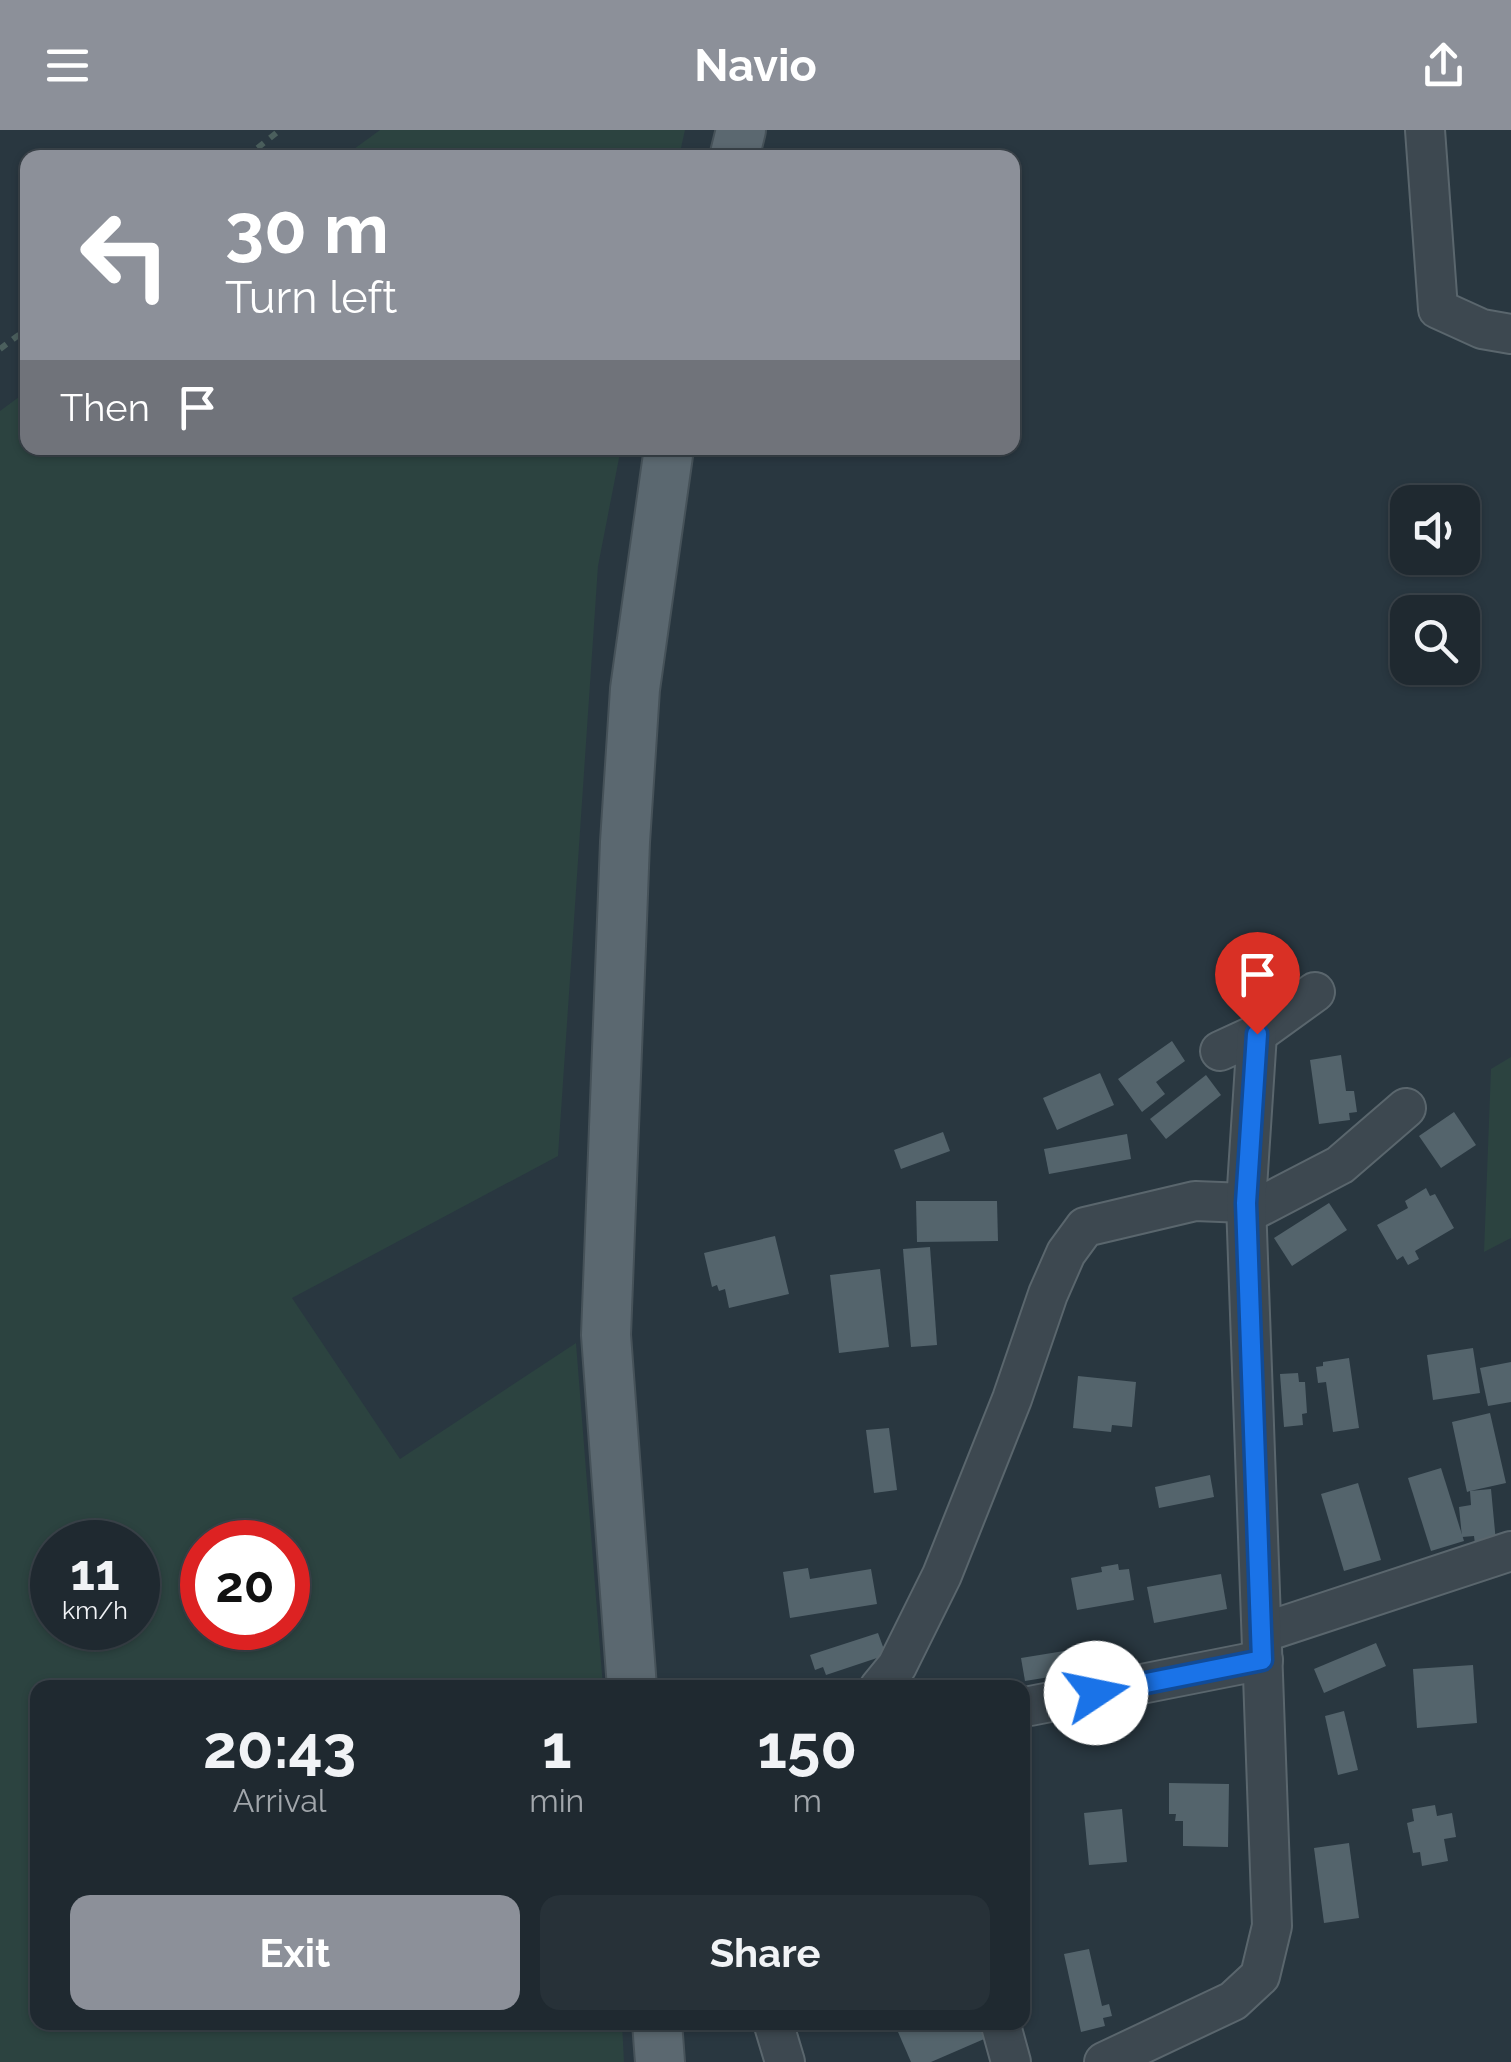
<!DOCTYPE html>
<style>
body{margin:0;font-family:Raleway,sans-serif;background:#273138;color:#f1f3f6;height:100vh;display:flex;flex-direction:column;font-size:38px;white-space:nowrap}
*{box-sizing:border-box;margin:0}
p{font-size:32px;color:#a1a6ab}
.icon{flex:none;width:55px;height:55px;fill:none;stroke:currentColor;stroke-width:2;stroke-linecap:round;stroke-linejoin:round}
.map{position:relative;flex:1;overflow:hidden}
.panel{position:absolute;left:30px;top:1550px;width:1000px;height:350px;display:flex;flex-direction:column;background:#1f2930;border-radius:20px;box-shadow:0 2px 8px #0004,0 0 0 2px #3c454c}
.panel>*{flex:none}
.guide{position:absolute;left:20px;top:20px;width:1000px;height:305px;border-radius:20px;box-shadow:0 2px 8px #0004,0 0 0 2px #3c454c;background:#8c9099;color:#fff;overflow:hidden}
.fabs{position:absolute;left:1390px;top:355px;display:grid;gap:20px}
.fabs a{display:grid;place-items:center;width:90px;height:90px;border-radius:20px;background:#1f2930;box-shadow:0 2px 8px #0004,0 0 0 2px #3c454c;font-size:50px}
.speed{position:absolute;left:30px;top:1390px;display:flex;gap:20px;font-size:50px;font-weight:700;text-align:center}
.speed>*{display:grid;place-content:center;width:130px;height:130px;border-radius:50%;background:#1f2930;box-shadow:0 2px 8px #0004,0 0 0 2px #3c454c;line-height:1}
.speed small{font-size:25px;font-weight:400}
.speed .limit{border:15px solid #d22;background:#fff;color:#111}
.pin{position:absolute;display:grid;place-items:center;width:85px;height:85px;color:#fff;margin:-102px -42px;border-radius:50% 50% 50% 0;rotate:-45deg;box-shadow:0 0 10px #0007}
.pin .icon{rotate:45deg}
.me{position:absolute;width:110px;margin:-55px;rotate:79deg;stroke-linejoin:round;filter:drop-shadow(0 0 8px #0008)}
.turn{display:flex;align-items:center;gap:35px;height:210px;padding:0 40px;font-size:45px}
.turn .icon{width:130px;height:130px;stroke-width:2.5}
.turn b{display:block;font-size:70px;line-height:85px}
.then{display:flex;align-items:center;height:95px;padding:0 40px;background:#0003;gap:20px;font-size:38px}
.eta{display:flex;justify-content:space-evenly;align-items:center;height:170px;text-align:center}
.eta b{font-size:60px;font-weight:700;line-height:70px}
.button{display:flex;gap:20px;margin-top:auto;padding:20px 40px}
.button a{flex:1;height:115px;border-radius:20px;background:#8c9099;color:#fff;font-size:40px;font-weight:700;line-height:115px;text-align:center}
.button a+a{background:#273138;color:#f1f3f6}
header{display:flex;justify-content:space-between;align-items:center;height:130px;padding:0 40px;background:#8c9099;color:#fff;font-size:45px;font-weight:700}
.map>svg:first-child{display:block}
</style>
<header><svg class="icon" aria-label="menu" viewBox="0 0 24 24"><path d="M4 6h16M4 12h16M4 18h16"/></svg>Navio<svg class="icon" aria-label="share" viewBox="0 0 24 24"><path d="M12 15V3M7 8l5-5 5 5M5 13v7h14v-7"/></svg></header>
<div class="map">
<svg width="1511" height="1932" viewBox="0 0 1511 1932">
<rect width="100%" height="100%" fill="#293740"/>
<g fill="#2c4340" fill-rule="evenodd">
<path d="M 380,0 L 685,0 L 679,27 L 343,27 Z"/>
<path d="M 27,261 L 28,318 L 621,318 L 598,436 L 558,1026 L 292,1168 L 400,1329 L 576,1213 L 603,1557 L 38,1558 L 38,1892 L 622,1893 L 624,1932 L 0,1932 L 0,281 ZM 52,1412 L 138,1412 L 138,1498 L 52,1498 ZM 202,1412 L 288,1412 L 288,1498 L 202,1498 Z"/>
<path d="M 1511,927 L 1511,1108 L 1484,1122 L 1491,939 Z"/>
</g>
<g fill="#54646c">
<path d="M 1172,911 L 1185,931 L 1156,952 L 1165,964 L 1142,982 L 1118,949 Z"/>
<path d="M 1341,925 L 1346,961 L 1354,961 L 1357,982 L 1349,983 L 1350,990 L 1319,994 L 1310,930 Z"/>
<path d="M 1100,943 L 1114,975 L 1057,1000 L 1043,968 Z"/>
<path d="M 1206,945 L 1221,965 L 1166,1009 L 1150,989 Z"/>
<path d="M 1454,982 L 1476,1015 L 1441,1038 L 1419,1006 Z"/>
<path d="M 943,1002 L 950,1021 L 901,1039 L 894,1020 Z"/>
<path d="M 1127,1004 L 1131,1029 L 1049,1044 L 1044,1019 Z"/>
<path d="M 1426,1058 L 1430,1066 L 1435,1064 L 1454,1098 L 1415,1121 L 1419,1129 L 1408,1135 L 1403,1126 L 1397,1130 L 1377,1095 L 1408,1078 L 1405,1071 Z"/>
<path d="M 916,1071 L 997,1071 L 998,1111 L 917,1112 Z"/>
<path d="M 1329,1073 L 1347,1100 L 1292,1136 L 1274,1108 Z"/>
<path d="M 775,1106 L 789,1164 L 729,1178 L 725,1159 L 719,1161 L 717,1155 L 712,1157 L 704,1123 Z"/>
<path d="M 930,1117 L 937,1215 L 911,1217 L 903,1119 Z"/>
<path d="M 880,1139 L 889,1217 L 839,1223 L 830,1145 Z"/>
<path d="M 1473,1218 L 1480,1263 L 1433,1270 L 1427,1225 Z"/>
<path d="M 1349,1228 L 1359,1298 L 1333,1302 L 1326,1252 L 1318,1253 L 1316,1237 L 1323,1236 L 1323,1232 Z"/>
<path d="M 1511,1232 L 1511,1272 L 1488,1276 L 1480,1238 Z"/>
<path d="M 1298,1243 L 1299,1252 L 1305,1252 L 1307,1283 L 1302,1284 L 1303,1295 L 1284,1297 L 1280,1244 Z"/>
<path d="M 1078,1246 L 1136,1252 L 1132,1297 L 1112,1295 L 1111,1302 L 1073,1298 Z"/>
<path d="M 1490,1283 L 1506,1353 L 1470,1361 L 1491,1359 L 1496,1412 L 1475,1414 L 1474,1406 L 1462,1407 L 1459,1377 L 1471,1375 L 1470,1361 L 1467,1362 L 1452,1292 Z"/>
<path d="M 889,1298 L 897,1360 L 874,1363 L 866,1300 Z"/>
<path d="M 1441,1338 L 1464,1411 L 1431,1421 L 1408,1348 Z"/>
<path d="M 1210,1345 L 1214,1367 L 1159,1378 L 1155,1357 Z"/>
<path d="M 1358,1353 L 1381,1430 L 1344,1441 L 1321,1364 Z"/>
<path d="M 1118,1434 L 1119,1440 L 1129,1439 L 1134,1470 L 1077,1480 L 1071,1448 L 1102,1442 L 1101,1437 Z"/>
<path d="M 808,1438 L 810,1449 L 871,1439 L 877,1474 L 790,1488 L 783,1442 Z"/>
<path d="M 1221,1444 L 1227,1479 L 1154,1493 L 1147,1457 Z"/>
<path d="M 878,1503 L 886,1525 L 826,1545 L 823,1537 L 815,1540 L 810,1525 Z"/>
<path d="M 1376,1513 L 1386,1536 L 1324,1563 L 1314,1539 Z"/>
<path d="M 1095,1516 L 1099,1539 L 1025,1551 L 1021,1528 Z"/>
<path d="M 1473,1535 L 1477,1593 L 1417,1598 L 1413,1539 Z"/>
<path d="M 1344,1581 L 1358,1640 L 1338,1645 L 1325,1586 Z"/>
<path d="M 1169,1653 L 1229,1654 L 1228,1717 L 1183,1716 L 1183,1691 L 1175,1691 L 1176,1684 L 1169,1684 Z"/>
<path d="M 1435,1675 L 1437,1686 L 1452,1683 L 1456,1707 L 1444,1709 L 1448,1731 L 1422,1736 L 1420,1722 L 1413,1723 L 1407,1693 L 1414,1691 L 1412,1679 Z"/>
<path d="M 1122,1679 L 1127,1732 L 1089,1735 L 1084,1683 Z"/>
<path d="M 1349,1713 L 1359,1788 L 1324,1793 L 1314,1718 Z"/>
<path d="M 1089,1819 L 1102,1876 L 1109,1874 L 1112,1886 L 1103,1888 L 1105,1896 L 1081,1902 L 1064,1824 Z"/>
<path d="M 920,1892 L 993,1892 L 998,1903 L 931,1932 L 911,1932 L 898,1902 Z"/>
</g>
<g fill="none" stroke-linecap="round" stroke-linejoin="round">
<g stroke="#5a666d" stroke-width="42">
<g id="minor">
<path d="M 1425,0 L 1438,179 L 1482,199 L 1511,204"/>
<path d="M 1220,921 L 1257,904 L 1315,862"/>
<path d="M 1246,1084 L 1340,1035 L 1406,978"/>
<path d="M 1262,1503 L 1511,1421"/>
<path d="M 879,1558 L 897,1536 L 942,1445 L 1012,1269 L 1048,1164 L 1066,1123 L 1085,1097 L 1195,1071 L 1246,1073"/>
<path d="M 1030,1576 L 1263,1530"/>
<path d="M 773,1892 L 785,1932"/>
<path d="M 1000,1892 L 1011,1932"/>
<path d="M 1104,1932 L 1233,1871 L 1260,1846 L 1272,1796 L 1246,1073 L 1257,904"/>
</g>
</g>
<g stroke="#465259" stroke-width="52">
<g id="major">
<path d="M 734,28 L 741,0"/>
<path d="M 632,1558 L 606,1205 L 625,712 L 635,559 L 669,318"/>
<path d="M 657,1892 L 660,1932"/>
</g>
</g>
<g stroke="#4b5f5d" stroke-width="6" stroke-dasharray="8 8" stroke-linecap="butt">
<path d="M 245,28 L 280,0"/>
<path d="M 0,219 L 28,198"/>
</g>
<use href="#minor" stroke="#3d4850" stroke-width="38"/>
<use href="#major" stroke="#5b6870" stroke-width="48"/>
</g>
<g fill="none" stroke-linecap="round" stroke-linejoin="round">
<g stroke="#114b97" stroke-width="25">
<path id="route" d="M 1096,1563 L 1262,1530 L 1246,1073 L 1257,904"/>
</g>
<use href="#route" stroke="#1a73e8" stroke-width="18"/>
</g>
</svg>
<div class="fabs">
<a><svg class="icon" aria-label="sound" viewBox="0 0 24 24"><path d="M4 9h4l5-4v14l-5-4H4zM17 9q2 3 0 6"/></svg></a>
<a><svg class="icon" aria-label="search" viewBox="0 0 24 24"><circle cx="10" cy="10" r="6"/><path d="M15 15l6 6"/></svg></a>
</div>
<div class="speed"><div>11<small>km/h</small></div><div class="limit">20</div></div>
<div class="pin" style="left:1257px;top:904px;background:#d93025"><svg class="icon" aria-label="arrive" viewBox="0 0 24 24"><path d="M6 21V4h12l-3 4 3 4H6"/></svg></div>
<svg class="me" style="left:1096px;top:1563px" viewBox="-20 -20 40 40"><circle r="19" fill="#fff"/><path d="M0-13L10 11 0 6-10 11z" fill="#1a73e8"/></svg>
<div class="guide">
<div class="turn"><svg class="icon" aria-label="left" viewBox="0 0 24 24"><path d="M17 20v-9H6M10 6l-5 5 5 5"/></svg><div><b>30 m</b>Turn left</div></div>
<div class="then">Then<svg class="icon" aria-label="arrive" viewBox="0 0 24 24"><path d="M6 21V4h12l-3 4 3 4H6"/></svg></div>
</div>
<section class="panel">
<div class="eta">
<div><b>20:43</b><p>Arrival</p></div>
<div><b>1</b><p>min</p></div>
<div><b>150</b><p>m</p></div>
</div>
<div class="button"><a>Exit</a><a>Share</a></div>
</section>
</div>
